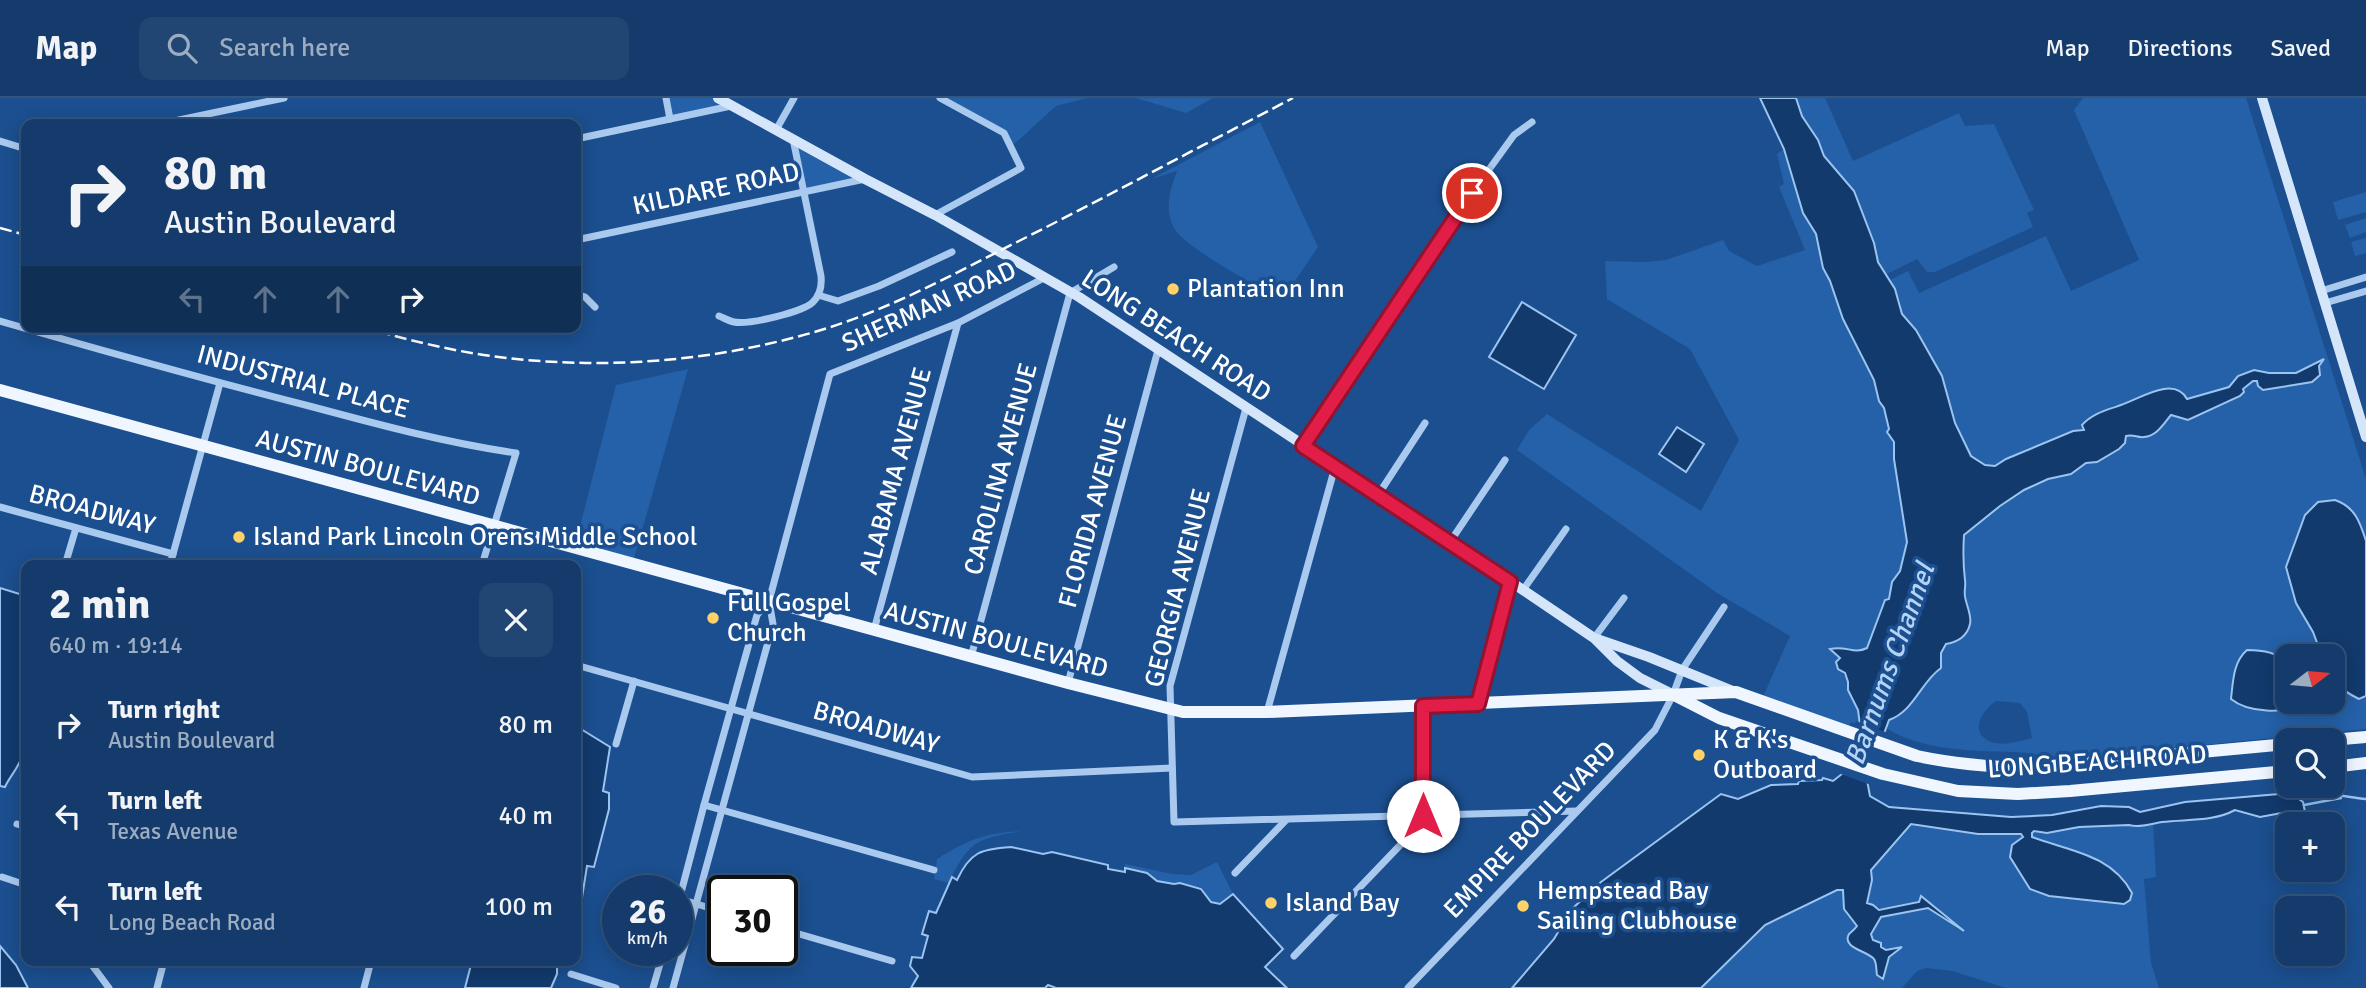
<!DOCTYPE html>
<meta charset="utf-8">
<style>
body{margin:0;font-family:Signika,sans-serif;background:#214673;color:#f1f3f6;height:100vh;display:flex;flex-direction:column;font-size:26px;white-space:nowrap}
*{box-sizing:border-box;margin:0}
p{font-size:23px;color:#9dadc1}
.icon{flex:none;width:38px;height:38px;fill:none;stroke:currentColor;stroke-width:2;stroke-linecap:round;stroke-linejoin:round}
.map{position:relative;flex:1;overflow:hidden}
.sheet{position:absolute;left:21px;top:462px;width:560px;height:406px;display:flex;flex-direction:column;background:#143b6b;border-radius:14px;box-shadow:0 4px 18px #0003,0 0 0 2px #33557e}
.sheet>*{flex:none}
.guide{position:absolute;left:21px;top:21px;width:560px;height:214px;border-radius:14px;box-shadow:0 4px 18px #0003,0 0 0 2px #33557e;background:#143b6b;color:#f1f3f6;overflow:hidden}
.needle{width:46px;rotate:74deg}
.controls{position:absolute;left:2275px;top:546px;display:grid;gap:14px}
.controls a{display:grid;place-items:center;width:70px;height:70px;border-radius:14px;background:#143b6b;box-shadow:0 4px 18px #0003,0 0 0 2px #33557e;font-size:35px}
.speed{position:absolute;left:602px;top:777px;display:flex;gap:14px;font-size:35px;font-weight:700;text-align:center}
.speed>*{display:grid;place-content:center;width:91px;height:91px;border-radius:50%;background:#143b6b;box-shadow:0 4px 18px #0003,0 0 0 2px #33557e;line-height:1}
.speed small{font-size:18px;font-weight:400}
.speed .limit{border:4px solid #111;border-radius:10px;background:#fff;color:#111}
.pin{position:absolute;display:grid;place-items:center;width:60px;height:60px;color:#fff;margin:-30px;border:4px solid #fff;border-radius:50%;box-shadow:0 2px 7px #0007}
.me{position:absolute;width:77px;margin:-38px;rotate:0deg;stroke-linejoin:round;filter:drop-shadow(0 0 5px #0008)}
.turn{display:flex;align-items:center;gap:24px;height:147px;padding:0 28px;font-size:32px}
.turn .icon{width:91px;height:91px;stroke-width:2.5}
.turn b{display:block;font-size:49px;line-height:60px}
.lanes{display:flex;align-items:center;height:66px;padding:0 28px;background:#0003;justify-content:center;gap:35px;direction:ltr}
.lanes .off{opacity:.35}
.round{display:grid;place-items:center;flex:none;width:74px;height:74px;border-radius:14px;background:#214673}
.overview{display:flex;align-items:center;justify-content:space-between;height:119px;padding:0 28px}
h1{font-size:42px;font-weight:700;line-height:52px}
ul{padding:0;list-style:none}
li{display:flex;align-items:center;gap:21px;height:91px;padding:0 28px}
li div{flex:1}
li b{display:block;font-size:26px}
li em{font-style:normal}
header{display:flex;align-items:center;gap:42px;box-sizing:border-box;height:98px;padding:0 35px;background:#143b6b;border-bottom:2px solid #33557e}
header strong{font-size:33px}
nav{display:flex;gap:38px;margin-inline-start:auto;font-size:24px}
.search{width:490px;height:63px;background:#214673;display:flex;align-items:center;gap:18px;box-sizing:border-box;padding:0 24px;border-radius:14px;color:#9dadc1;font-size:26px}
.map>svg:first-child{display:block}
</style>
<header>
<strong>Map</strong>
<div class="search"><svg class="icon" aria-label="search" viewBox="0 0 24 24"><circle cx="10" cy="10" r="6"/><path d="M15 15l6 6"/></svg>Search here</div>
<nav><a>Map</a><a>Directions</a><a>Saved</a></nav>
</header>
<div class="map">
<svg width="2366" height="890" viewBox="0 0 2366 890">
<rect width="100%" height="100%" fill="#1b4f8f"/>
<g fill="#2461a8" fill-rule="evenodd">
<path d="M 668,0 L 713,0 L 725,7 L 672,18 Z"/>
<path d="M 941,0 L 1087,0 L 1056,8 L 1011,49 L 1004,35 Z"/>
<path d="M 1136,0 L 1213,0 L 1186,15 Z"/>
<path d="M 1796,0 L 1825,0 L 1853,63 L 1959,15 L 1965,28 L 1994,26 L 2034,112 L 2027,115 L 2033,129 L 1935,174 L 1927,174 L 1917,161 L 1887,176 L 1878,164 L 1874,145 L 1824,58 L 1809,26 L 1802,18 Z"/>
<path d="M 2083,0 L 2246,0 L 2366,381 L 2366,443 C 2360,424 2355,409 2335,402 L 2305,417 L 2286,469 L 2296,505 L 2313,534 L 2322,558 L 2287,558 L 2287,572 L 2280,559 L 2241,557 L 2233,579 L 2231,601 C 2251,618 2279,610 2303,606 L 2302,604 L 2333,604 L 2333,579 L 2340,591 L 2359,601 L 2366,598 L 2366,631 C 2306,637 2245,642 2186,649 C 2145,655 2105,659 2063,659 C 2049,659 2032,655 2016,654 C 1974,653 1922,653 1886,630 L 1889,622 L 1940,570 L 1941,555 L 1946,546 L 1956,545 L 1970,520 C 1965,506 1967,495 1965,481 C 1963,466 1963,452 1963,437 L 2000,408 L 2024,392 L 2048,381 L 2071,376 L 2086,365 L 2101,362 L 2119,351 L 2126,338 C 2133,336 2136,339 2144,339 C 2157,338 2163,325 2171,317 L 2189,322 L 2240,298 L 2243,291 L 2253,283 L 2257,283 L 2258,288 L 2320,275 L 2319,268 L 2322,261 L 2296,275 L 2269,275 L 2254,272 L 2238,278 L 2229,289 L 2187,301 L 2177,291 L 2148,295 L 2122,307 L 2115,307 L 2091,318 L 2083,329 L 2086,331 L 2084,332 L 2073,333 L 2006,361 L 1995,368 L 1985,367 L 1971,358 L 1955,325 L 1942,278 L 1916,232 L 1902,216 L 1900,202 L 1890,182 L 1908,173 L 1919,195 L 2046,138 L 2071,193 L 2139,162 L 2074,12 ZM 1996,603 L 2020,605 L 2027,614 L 2032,640 C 2020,643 2002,649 1989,643 C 1968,633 1984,611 1996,603 Z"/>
<path d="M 1260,24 L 1318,149 L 1282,202 C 1259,189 1185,150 1174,130 C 1164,110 1170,92 1177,73 L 1151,81 Z"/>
<path d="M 797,45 L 859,80 L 805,92 Z"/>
<path d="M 1784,51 L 1803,115 L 1816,136 L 1823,170 L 1830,183 L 1843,221 L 1874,282 L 1879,303 L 1884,310 L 1889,331 L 1887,334 L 1894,344 L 1894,361 L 1907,433 L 1908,444 L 1900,473 L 1892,484 L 1889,501 L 1867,550 C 1853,557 1846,547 1831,552 L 1840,560 L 1836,564 L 1848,584 L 1848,592 L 1858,612 L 1860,627 L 1851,624 L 1848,631 L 1762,601 L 1790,538 L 1717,495 L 1517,352 L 1529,332 L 1547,316 L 1701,413 L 1739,342 L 1690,251 L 1607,201 L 1605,163 L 1644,164 L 1666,162 L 1723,142 L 1729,153 L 1757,168 L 1805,152 L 1779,89 L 1784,86 L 1777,56 Z"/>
<path d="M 2366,94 L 2366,114 L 2338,122 L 2333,104 Z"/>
<path d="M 2366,120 L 2366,134 L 2350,140 L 2345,127 Z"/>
<path d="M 2366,140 L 2366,155 L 2355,158 L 2351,144 Z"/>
<path d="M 688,271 L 631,471 L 574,452 L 616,287 Z"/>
<path d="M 2153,725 L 2156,779 L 2144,781 L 2151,865 L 2159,890 L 2006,890 L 1952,873 L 1926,870 L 1917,873 L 1902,890 L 1701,890 L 1765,827 L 1836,792 L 1843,792 L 1844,811 L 1857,828 L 1848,839 L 1848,843 L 1850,848 L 1873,859 L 1876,865 L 1876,871 L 1883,880 L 1889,859 L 1900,850 L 1886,852 C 1870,841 1867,834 1881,819 L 1928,810 L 1959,832 L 1960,829 L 1923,802 C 1905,810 1885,816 1867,805 L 1872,783 L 1871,773 L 1911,726 L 1978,736 L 2022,736 L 2023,739 L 2012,747 L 2049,798 L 2083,801 L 2061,748 L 2031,739 L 2034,733 L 2047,735 L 2079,729 L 2129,727 L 2137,729 Z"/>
<path d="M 1022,733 C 977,741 969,742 949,785 L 934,781 L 937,761 C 969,741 985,735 1022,733 Z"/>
<path d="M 1217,764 L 1233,796 L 1220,806 L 1211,804 L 1201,791 L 1156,783 L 1147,775 L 1125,770 L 1125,766 L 1172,776 L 1191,777 Z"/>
</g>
<g fill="#123a6d" stroke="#9cc4f0" stroke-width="2">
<path d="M 1760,0 L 1796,0 L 1802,18 L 1818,42 L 1824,58 L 1854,93 L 1874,145 L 1878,164 L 1895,191 L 1902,216 L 1916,232 L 1942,278 L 1955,325 L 1971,358 L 1985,367 L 1995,368 L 2006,361 L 2073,333 L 2084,332 L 2082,327 C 2093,315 2107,312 2121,307 C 2139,301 2174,277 2187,301 L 2229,289 L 2238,278 L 2254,272 L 2269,275 L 2296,275 L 2324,261 L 2319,268 L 2320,277 L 2312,284 L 2263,292 L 2258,288 L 2257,283 L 2253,283 L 2243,291 L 2244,294 L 2240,298 L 2188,322 L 2171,317 C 2164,325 2157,338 2144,339 C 2137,340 2134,336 2126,338 L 2125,345 L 2119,351 L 2097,364 L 2086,365 L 2071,376 L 2048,381 L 2024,392 L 2000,408 L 1964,437 C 1963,453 1963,466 1965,482 C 1966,487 1964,493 1965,498 C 1966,507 1972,517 1970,526 C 1967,539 1958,544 1946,546 L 1941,555 L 1941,570 C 1920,585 1914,613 1889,622 L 1867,682 L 1870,698 L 1889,709 L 2011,719 L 2052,717 L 2101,708 L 2129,709 L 2140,714 L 2185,704 L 2291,695 L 2303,704 L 2305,714 L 2287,714 L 2260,719 L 2235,712 C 2213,724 2187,721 2162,724 C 2151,726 2140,730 2129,727 L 2079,729 L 2047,735 L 2034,733 L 2032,735 L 2032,739 C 2069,753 2111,756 2132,795 L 2130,802 L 2124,806 L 2049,798 L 2030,791 L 2010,759 L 2012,747 L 2023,739 L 2021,736 L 1978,736 L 1911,726 L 1871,772 L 1872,782 L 1867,805 L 1873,807 L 1879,812 L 1919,804 L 1921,798 L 1964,833 L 1928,810 L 1881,819 L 1871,836 L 1873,842 L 1881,845 L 1881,849 L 1886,852 L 1902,849 L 1889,859 L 1883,881 L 1877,877 C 1876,872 1877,866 1874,861 C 1868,853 1841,850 1849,836 C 1852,833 1855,831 1857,828 L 1844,811 L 1843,792 L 1837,792 L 1765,827 L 1701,890 L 1512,890 L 1554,841 L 1572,811 L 1601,784 L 1721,696 L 1738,701 L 1771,687 L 1798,686 L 1799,683 L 1822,682 L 1823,680 L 1833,683 L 1842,676 L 1860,627 L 1858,612 L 1848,592 L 1848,584 L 1845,575 L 1838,571 L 1836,564 L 1840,560 L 1830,551 C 1847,547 1853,557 1867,550 L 1885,502 L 1889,501 L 1892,484 L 1900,473 L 1907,444 L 1894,361 L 1894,344 L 1887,334 L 1889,331 L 1884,310 L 1879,303 L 1874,282 L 1843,221 L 1830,183 L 1823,170 L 1816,136 L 1803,115 L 1784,51 Z"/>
<path d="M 1522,204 L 1576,237 L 1544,291 L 1489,259 Z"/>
<path d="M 1677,329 L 1704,346 L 1686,374 L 1659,356 Z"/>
<path d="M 2335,402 C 2355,409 2360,424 2366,443 L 2366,598 L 2359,601 C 2335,589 2333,585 2333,558 L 2322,558 L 2313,534 L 2296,505 L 2286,469 L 2305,417 L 2318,404 Z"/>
<path d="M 0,490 L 26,498 L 26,610 C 20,626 25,646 20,663 C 17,671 9,680 5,689 L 0,688 Z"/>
<path d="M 2247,552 C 2290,552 2287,567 2287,604 L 2302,604 L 2303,606 C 2285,616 2248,615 2231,601 C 2233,584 2233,564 2247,552 Z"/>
<path d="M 576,628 L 610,649 L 603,693 L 609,695 L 609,711 L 594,769 L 587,768 L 581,806 L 576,805 Z"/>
<path d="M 1011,749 L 1043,756 L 1052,754 L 1108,767 L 1108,771 L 1125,774 L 1125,770 L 1147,775 L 1157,783 L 1174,786 L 1180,785 L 1201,791 L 1211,804 L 1220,806 L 1233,796 L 1283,851 L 1265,869 L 1287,890 L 1056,890 L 1048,887 L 1045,890 L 911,890 L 918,878 L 910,868 L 912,859 L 922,860 L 928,838 L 922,836 L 929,813 L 936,815 L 952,779 L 957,782 C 970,754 981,751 1011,749 Z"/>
<path d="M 0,848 L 16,867 L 28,890 L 0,890 Z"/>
<path d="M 472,863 L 557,863 L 557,876 L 551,890 L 465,890 Z"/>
</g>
<path fill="#1b4f8f" d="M 1856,623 L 1888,635 L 1870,683 L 1871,687 L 1838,675 Z"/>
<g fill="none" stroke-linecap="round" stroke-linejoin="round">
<g stroke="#9cc4f0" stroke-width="2.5">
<path d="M 2300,701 C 2321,691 2343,699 2366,701"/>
<path d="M 2304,707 L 2341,700"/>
</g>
<g stroke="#a9c9ee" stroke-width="7">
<path d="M 666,0 L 670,21"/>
<path d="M 160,26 L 284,0"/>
<path d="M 776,32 L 794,0"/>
<path d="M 576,41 L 731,8"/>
<path d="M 0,43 L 26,51"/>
<path d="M 935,117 L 1021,70 L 1004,35 L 940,0"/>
<path d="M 576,142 L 865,81"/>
<path d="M 2321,193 L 2366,179"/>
<path d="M 576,196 L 585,199 L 595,209"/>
<path d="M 818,197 L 838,203 L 879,188 L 952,154"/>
<path d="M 2325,205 L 2366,193"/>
<path d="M 719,218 C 724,220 729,223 734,224 C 749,227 803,214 813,204 C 820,197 822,188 821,178 L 793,41"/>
<path d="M 0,223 C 104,253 208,282 313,309 C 380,327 447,345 516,355 L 482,467"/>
<path d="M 1246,310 L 1170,588 L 1174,724 L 1577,713"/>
<path d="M 1303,348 L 1472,95 L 1514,37 L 1532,24"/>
<path d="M 1378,397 L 1425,325"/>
<path d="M 0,409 L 173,456"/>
<path d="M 1450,444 L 1505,362"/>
<path d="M 65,467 L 76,430"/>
<path d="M 170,467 L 220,285"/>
<path d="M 1523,492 L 1566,431"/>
<path d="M 874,532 L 958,225"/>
<path d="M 1594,540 L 1624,500"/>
<path d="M 971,559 L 1070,195 L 1114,169"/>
<path d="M 576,567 L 972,679 L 1172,670"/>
<path d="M 1068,585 L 1158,252"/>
<path d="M 1478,605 L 1510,484"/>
<path d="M 1267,614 L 1335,369"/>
<path d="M 616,646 L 634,583"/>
<path d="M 704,707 L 934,772"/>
<path d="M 17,726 L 26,729"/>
<path d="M 1235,775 L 1286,722"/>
<path d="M 2,779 L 26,787"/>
<path d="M 680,801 L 723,814"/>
<path d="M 677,810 L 704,707 L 757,517 L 769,503 L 830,276 L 958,225 L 1044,180"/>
<path d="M 782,831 L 892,863"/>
<path d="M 1294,858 L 1406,741 L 1423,717 L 1423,608"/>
<path d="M 89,863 L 109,890"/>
<path d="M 38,865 L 40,863"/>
<path d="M 571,876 L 616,890"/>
<path d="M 157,890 L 164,863"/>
<path d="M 364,890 L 371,863"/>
<path d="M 653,890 L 664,852"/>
<path d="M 673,890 L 773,526 L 769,503"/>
<path d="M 1408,890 L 1655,632 L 1673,597 L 1682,572 L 1724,509"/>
</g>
<g stroke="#d6e6fa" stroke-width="10">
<path d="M 718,0 L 865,81 L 935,117 L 1079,199 L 1523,492 L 1594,540 L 1617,563 L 1640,580 L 1672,596"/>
<path d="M 2262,0 L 2366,339"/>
<path d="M 1597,541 L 1649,559 L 1735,594"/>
</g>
<g stroke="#f0f6ff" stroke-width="12">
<path d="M 0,292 L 1068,585 L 1183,614 L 1267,614 L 1736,594 L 1917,658 C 1955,666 1992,669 2030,670 L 2287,646"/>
<path d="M 1674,597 L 1719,620 L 1883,676 L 1958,693 L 2018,696 L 2070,693 L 2287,673"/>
<path d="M 2331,642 L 2366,639"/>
<path d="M 2333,669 L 2366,665"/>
</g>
<g stroke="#fff" stroke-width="2.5" stroke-dasharray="12 5" stroke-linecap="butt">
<path d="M 0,130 L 26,137"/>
<path d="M 362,229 C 405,241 447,252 491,258 C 594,272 700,265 800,238 C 877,218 946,180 1017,144 C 1110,97 1201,48 1293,0"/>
</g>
</g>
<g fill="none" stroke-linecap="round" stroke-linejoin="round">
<g stroke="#92132f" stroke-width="18">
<path id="route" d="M 1423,718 L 1423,608 L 1478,606 L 1510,484 L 1303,348 L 1472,95"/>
</g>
<use href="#route" stroke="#e11d48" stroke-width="12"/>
</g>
<g fill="#ffd166" stroke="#1b4f8f" stroke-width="2.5">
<circle cx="1173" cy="191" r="7"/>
<circle cx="239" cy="439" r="7"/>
<circle cx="713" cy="520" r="7"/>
<circle cx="1699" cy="657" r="7"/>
<circle cx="1271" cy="805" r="7"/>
<circle cx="1523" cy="808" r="7"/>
</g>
<g text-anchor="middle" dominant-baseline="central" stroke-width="7" stroke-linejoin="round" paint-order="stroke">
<g font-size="26" fill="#fff" stroke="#1b4f8f">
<text transform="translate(716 91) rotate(-12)">KILDARE ROAD</text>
<text transform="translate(929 209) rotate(-24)">SHERMAN ROAD</text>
<text transform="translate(1176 238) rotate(33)">LONG BEACH ROAD</text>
<text transform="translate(303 284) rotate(15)">INDUSTRIAL PLACE</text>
<text transform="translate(368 370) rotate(15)">AUSTIN BOULEVARD</text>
<text transform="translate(1001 371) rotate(-75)">CAROLINA AVENUE</text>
<text transform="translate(896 373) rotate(-75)">ALABAMA AVENUE</text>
<text transform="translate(92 412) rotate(15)">BROADWAY</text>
<text transform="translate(1093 413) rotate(-75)">FLORIDA AVENUE</text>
<text transform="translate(1178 490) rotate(-76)">GEORGIA AVENUE</text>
<text transform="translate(996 542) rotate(15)">AUSTIN BOULEVARD</text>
<text transform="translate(876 630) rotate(16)">BROADWAY</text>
<text transform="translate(2097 664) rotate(-4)">LONG BEACH ROAD</text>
<text transform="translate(1530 732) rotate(-46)">EMPIRE BOULEVARD</text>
</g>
<g font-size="26" fill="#fff" stroke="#1b4f8f" text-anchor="start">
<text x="1187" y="191">Plantation Inn</text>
<text x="253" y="439">Island Park Lincoln Orens Middle School</text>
<text x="727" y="505">Full Gospel<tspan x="727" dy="30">Church</tspan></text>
<text x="1713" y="642">K &amp; K's<tspan x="1713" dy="30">Outboard</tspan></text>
<text x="1537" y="793">Hempstead Bay<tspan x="1537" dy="30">Sailing Clubhouse</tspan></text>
<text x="1285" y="805">Island Bay</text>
</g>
<g font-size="28" font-style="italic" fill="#b5d3f5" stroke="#1b4f8f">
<text transform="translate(1890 566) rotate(-70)">Barnums Channel</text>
</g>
</g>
</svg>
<div class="controls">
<a><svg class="needle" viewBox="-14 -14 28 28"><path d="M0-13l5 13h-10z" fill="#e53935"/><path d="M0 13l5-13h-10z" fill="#9dadc1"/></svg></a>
<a><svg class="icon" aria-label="search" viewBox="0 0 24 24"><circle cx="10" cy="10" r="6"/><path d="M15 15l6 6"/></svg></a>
<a>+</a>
<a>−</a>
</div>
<div class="speed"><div>26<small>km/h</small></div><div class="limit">30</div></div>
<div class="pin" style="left:1472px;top:95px;background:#d93025"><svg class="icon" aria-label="arrive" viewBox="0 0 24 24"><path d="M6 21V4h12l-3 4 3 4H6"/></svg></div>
<svg class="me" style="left:1423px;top:718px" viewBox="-20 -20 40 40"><circle r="19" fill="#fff"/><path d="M0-13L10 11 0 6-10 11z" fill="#e11d48"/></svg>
<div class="guide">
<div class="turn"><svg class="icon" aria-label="right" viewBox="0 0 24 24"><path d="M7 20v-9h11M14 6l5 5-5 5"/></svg><div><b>80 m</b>Austin Boulevard</div></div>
<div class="lanes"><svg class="icon off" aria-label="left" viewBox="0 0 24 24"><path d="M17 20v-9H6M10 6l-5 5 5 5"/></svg><svg class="icon off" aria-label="ahead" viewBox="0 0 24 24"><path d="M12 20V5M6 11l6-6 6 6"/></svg><svg class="icon off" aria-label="ahead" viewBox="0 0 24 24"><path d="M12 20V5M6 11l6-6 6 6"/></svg><svg class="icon" aria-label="right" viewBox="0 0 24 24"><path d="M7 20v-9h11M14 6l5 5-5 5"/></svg></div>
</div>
<section class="sheet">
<div class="overview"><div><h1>2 min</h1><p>640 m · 19:14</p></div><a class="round"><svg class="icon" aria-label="close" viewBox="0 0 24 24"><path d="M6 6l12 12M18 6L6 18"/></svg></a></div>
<ul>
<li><svg class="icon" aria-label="right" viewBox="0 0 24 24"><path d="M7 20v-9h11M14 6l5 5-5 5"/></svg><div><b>Turn right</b><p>Austin Boulevard</p></div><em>80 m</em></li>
<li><svg class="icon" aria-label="left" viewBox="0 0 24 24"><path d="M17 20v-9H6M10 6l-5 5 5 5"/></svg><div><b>Turn left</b><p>Texas Avenue</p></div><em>40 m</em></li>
<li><svg class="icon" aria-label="left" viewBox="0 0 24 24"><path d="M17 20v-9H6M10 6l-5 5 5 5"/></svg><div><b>Turn left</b><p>Long Beach Road</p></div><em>100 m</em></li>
</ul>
</section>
</div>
